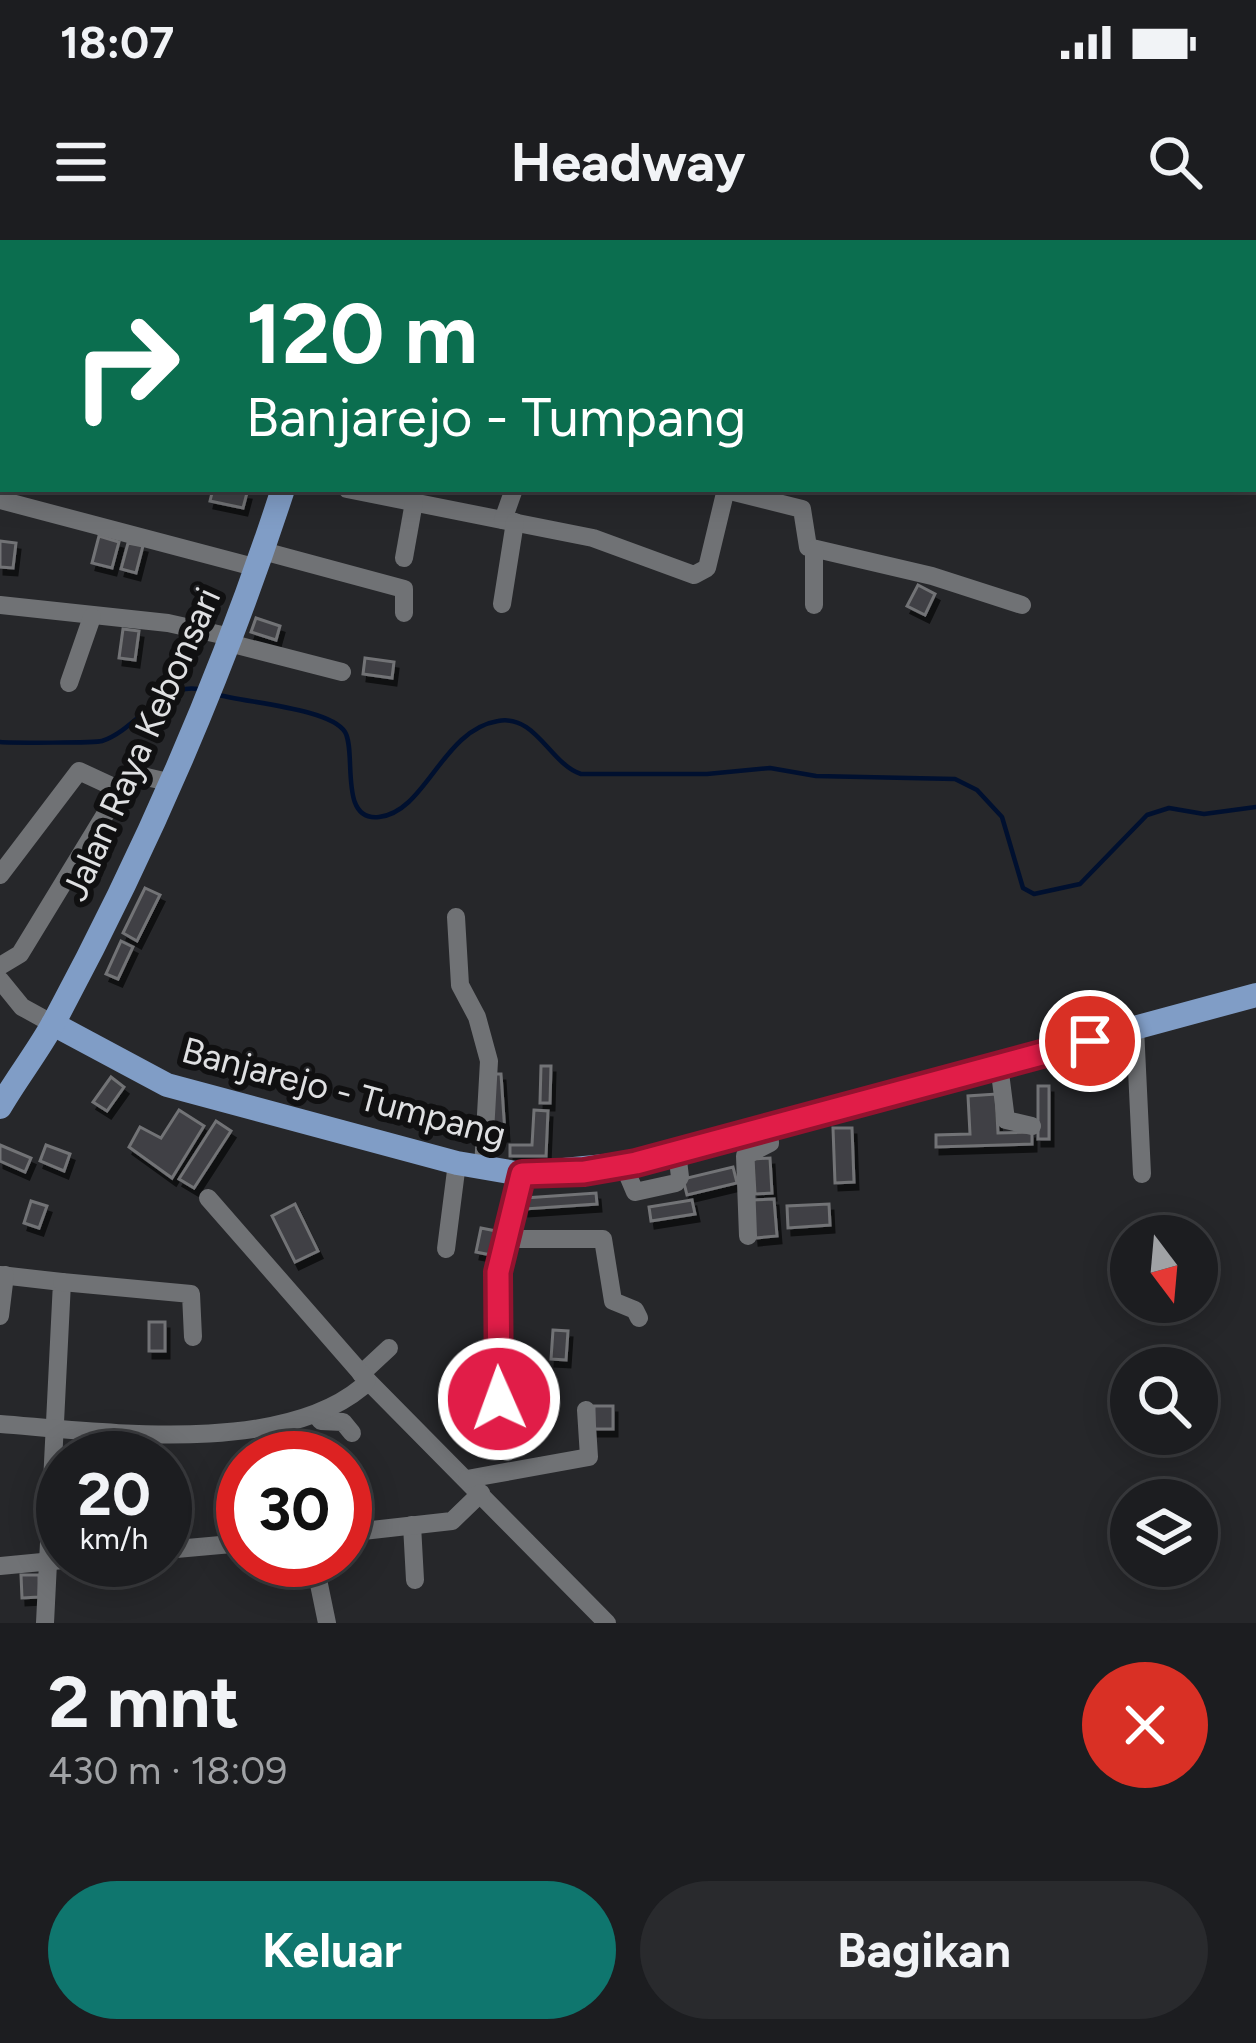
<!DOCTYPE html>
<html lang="id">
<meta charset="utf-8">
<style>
body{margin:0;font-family:Figtree,sans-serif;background:#292a2d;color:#f1f3f6;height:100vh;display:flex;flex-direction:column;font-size:45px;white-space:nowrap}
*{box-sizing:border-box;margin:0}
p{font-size:39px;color:#a0a2a5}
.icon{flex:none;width:66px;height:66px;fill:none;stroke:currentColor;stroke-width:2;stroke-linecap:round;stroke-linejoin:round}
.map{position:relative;height:1383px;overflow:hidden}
.sheet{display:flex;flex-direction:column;background:#1c1d20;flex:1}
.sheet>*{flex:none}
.top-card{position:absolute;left:0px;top:0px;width:1257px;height:252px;box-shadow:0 6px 30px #0003,0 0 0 3px #3a3b3e;background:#0b6e4f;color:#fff;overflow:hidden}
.needle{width:78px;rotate:164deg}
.tools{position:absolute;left:1110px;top:975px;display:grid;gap:24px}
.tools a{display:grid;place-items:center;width:108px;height:108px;border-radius:50%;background:#1c1d20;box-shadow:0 6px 30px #0003,0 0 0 3px #3a3b3e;font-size:60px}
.speed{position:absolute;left:36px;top:1191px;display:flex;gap:24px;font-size:60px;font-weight:700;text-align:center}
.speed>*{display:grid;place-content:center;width:156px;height:156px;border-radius:50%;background:#1c1d20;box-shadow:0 6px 30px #0003,0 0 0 3px #3a3b3e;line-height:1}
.speed small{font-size:30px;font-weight:400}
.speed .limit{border:18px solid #d22;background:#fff;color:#111}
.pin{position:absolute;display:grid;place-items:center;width:102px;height:102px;color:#fff;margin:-51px;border:6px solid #fff;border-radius:50%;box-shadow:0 3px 12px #0007}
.me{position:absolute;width:132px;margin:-66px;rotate:358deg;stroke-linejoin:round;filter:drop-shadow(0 0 9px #0008)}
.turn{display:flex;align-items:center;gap:42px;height:252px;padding:0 48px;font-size:54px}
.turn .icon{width:156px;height:156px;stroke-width:2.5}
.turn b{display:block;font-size:84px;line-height:102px}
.round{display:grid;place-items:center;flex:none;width:126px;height:126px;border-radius:63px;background:#292a2d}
.summary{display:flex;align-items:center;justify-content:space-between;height:204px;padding:0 48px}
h1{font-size:72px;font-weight:700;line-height:90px}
.action{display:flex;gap:24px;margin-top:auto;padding:24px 48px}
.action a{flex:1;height:138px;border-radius:72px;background:#0f766e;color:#fff;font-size:48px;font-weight:700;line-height:138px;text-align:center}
.action a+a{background:#292a2d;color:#f1f3f6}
.status{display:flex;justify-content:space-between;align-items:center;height:84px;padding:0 60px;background:#1c1d20;direction:ltr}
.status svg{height:33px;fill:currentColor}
header{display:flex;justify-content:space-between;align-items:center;height:156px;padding:0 48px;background:#1c1d20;font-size:54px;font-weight:700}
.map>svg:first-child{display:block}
</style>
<div class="status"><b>18:07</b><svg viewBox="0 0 49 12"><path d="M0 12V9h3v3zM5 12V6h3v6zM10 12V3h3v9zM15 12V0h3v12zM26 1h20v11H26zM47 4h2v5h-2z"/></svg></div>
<header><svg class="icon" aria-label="menu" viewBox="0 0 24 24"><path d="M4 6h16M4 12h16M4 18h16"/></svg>Headway<svg class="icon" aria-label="search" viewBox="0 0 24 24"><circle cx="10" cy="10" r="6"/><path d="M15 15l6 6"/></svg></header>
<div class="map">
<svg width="1256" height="1383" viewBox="0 0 1256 1383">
<defs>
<filter id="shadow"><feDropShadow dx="4" dy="7" stdDeviation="0" flood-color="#0009"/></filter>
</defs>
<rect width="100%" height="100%" fill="#26272a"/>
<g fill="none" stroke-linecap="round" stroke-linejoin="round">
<g stroke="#00102f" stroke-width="4.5">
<path d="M 215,454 C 246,463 330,468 345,492 C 357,512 338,582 379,577 C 426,572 442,490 498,481 C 536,474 550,524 581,534 L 707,534 L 770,528 L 816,536 L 955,539 L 977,550 L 1002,577 L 1023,648 L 1034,654 L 1080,644 L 1147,575 L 1169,568 L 1204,574 L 1256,567"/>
<path d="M 0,502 C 11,503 96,503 102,501 C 136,490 160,443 198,449"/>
</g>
</g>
<g fill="#404144" stroke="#727376" stroke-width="3" filter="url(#shadow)">
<path d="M 213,249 L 247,253 L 243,268 L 210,261 Z"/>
<path d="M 99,296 L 119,302 L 112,328 L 92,323 Z"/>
<path d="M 0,301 L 16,303 L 13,328 L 0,327 Z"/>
<path d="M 128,303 L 143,306 L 136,333 L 121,329 Z"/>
<path d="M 918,345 L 935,354 L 925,375 L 907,366 Z"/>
<path d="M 256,378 L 280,386 L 276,400 L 251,392 Z"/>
<path d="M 123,389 L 139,391 L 135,420 L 119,418 Z"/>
<path d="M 365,418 L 394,422 L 392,438 L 363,434 Z"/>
<path d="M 145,648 L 160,655 L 137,701 L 123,693 Z"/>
<path d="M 121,701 L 133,707 L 118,739 L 106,734 Z"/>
<path d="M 541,826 L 551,826 L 550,863 L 540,863 Z"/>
<path d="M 489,834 L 501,834 L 505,894 L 493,895 Z"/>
<path d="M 111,837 L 124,847 L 107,871 L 93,862 Z"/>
<rect x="1038" y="846" width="11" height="53"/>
<path d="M 996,854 L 998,893 L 1032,892 L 1032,904 L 936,907 L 936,895 L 970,894 L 968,856 Z"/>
<path d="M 179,870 L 204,886 L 172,938 L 129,907 L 140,887 L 161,898 Z"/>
<path d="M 534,870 L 548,871 L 546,916 L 510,916 L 510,905 L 532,905 Z"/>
<path d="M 216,881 L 231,891 L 194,948 L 179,939 Z"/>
<path d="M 833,888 L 852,888 L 854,942 L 835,943 Z"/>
<path d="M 0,905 L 31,918 L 25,932 L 0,921 Z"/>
<path d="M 46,905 L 70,914 L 64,931 L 40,921 Z"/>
<path d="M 770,918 L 772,953 L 755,954 L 753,919 Z"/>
<path d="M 733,927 L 737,943 L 687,955 L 683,939 Z"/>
<path d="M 596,953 L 597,964 L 525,969 L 525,958 Z"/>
<path d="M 774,959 L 777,996 L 755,998 L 752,960 Z"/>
<path d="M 692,960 L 695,974 L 651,981 L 649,967 Z"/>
<path d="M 31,961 L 47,966 L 39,988 L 24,983 Z"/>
<path d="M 295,964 L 318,1011 L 295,1022 L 272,976 Z"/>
<path d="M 829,964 L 830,985 L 788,988 L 787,966 Z"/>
<path d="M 481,988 L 501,992 L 496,1016 L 476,1012 Z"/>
<rect x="149" y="1082" width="16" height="29"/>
<path d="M 553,1090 L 568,1091 L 566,1120 L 551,1119 Z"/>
<rect x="594" y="1166" width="19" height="23"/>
<path d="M 21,1335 L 39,1335 L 39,1357 L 22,1358 Z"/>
</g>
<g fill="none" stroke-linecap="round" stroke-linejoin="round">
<g stroke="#707275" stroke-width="18">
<path d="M 440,0 L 455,3"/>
<path d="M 1251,0 L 1256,1"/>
<path d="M 225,3 L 226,0"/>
<path d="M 567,3 L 605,3"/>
<path d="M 740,3 L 741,0"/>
<path d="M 1221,3 L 1222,0"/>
<path d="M 0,54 L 3,55"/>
<path d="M 1254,166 L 1256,174"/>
<path d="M 347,249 L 593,298 L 694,335 L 707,328 L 726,249"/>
<path d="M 726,250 L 802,269 L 808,307 L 932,336 L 1022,365"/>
<path d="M 0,260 L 258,328"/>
<path d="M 503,280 L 514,249"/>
<path d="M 814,309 L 814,365"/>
<path d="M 263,311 L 404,349 L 404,373"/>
<path d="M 404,318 L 414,262"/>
<path d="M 502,364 L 515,282"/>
<path d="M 0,365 L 168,383 L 231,397"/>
<path d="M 229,403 L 342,432"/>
<path d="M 69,443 L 92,377"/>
<path d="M 0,635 L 79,531 L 120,550 L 138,535 L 168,542"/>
<path d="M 456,677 L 460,745 L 477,777 L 489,821 L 483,928"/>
<path d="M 0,726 L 20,714 L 120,550"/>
<path d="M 0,740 L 22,767 L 53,784"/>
<path d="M 1135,788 L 1142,934"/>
<path d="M 999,825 L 1006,880 L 1032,886"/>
<path d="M 624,926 L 635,952 L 676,943 L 680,937 L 677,912"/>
<path d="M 748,996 L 745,916 L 770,903 L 769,887"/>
<path d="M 506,999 L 603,999 L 613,1061 L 635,1070 L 639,1078"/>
<path d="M 446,1009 L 457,923"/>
<path d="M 0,1035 L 62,1042 L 45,1383"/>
<path d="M 62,1042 L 191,1054 L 193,1097"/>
<path d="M 0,1076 L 5,1035"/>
<path d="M 361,1134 L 389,1108"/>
<path d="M 367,1140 L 607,1383"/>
<path d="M 316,1175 L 321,1181 L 343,1182 L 352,1193"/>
<path d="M 0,1184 C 103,1192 279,1216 362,1147 L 367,1140 L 208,958"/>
<path d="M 507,1212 L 497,1142 L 497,1046 L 522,934"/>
<path d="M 467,1239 L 589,1217 L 586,1170"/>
<path d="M 412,1285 L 415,1340"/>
<path d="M 345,1293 L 452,1281 L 481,1253"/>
<path d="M 165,1310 L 243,1303"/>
<path d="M 314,1320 L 327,1383"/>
<path d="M 0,1326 L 63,1320"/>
</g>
<g stroke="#809dc6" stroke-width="24">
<path d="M 346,3 L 347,0"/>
<path d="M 53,784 L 167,845 L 457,923 L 522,934 L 636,923 L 1256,755"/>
<path d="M 0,867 C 17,838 38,811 54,782 C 145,613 224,431 283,249"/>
</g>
</g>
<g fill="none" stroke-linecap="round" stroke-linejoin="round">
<g stroke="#92132f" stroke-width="30">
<path id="route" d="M 499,1159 L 498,1032 L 522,934 L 584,932 L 636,923 L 1090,801"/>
</g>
<use href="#route" stroke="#e11d48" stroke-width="21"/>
</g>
<g text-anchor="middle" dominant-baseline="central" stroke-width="12" stroke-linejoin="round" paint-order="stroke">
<g font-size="36" fill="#dfe0e2" stroke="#101011">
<text transform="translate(141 504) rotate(-66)">Jalan Raya Kebonsari</text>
<text transform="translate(344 852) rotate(15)">Banjarejo - Tumpang</text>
</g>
</g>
</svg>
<div class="tools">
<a><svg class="needle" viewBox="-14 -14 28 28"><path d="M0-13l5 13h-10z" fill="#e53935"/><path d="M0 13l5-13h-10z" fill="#a0a2a5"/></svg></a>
<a><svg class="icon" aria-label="search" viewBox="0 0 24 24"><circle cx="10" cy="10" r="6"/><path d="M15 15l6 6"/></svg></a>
<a><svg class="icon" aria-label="layers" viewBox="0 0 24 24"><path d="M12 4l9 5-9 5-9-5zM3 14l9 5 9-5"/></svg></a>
</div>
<div class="speed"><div>20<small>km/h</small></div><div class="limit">30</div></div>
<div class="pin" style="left:1090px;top:801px;background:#d93025"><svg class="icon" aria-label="arrive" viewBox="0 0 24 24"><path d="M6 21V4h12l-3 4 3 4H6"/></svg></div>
<svg class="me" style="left:499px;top:1159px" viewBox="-20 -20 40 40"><circle r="17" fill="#e11d48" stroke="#fff" stroke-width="3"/><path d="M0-11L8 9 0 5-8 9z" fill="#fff"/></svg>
<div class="top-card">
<div class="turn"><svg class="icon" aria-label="right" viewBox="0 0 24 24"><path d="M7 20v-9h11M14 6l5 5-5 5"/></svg><div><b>120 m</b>Banjarejo - Tumpang</div></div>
</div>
</div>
<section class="sheet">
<div class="summary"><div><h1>2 mnt</h1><p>430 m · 18:09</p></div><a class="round" style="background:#d93025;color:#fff"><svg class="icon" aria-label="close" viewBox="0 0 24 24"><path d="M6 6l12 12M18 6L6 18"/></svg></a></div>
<div class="action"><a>Keluar</a><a>Bagikan</a></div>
</section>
